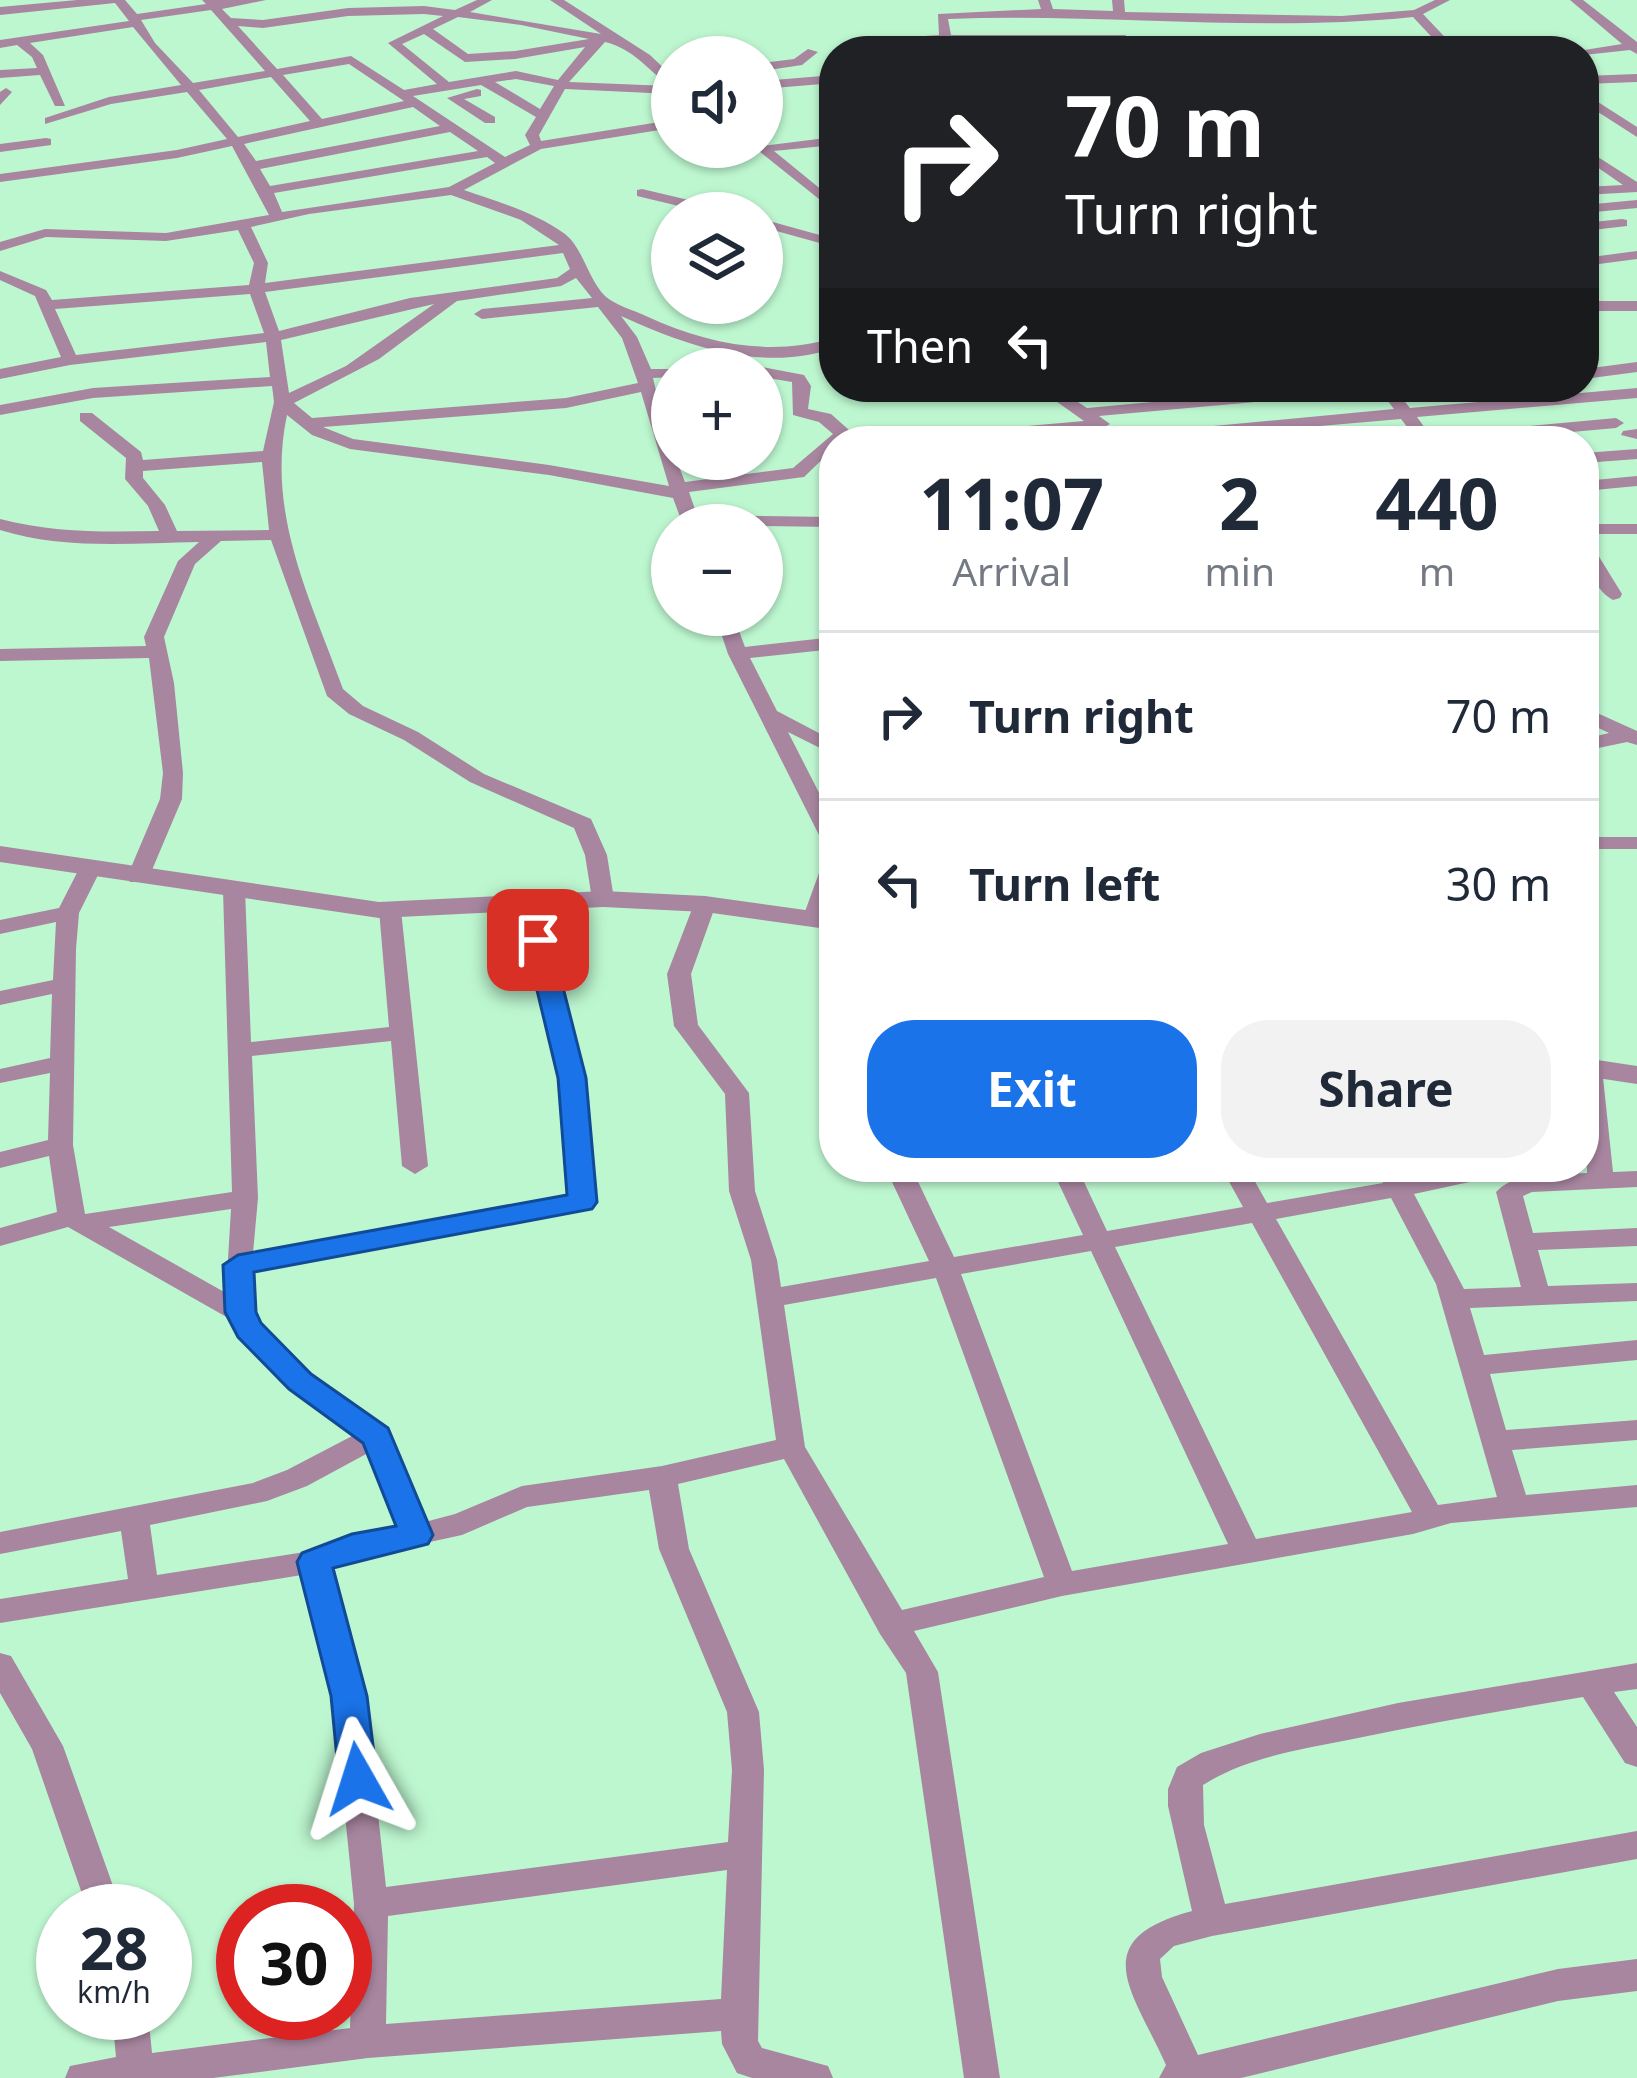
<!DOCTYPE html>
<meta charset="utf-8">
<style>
body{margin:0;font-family:"Noto Sans",sans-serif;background:#f2f2f3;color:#1f2937;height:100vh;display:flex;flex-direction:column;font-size:45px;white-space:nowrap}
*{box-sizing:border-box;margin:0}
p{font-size:39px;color:#747a83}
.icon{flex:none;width:66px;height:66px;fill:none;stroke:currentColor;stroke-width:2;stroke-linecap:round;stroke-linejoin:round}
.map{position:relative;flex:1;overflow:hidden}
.details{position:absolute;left:819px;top:426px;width:780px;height:756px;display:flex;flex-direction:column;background:#fff;border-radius:48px;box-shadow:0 3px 9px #0004}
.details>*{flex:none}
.top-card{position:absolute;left:819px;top:36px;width:780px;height:366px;border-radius:48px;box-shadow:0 3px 9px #0004;background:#202124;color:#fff;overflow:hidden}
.tools{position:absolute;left:651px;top:36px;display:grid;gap:24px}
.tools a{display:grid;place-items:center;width:132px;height:132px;border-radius:50%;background:#fff;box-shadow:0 3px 9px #0004;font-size:60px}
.speed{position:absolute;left:36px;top:1884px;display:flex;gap:24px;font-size:60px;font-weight:700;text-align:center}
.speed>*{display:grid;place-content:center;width:156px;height:156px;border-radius:50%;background:#fff;box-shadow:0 3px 9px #0004;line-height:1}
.speed small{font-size:30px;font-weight:400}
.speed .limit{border:18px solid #d22;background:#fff;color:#111}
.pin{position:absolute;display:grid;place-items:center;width:102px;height:102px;color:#fff;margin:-51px;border-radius:24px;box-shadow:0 6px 18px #0006}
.me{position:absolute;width:132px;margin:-66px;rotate:354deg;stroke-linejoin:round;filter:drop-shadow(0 0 9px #0008)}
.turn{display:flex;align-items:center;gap:42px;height:252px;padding:0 48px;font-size:54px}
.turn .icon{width:156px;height:156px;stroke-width:2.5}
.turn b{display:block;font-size:84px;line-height:102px}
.then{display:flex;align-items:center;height:114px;padding:0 48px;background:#0003;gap:24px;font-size:45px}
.eta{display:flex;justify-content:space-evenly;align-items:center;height:204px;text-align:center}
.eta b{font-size:72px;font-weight:700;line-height:84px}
.primary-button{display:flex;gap:24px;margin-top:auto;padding:24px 48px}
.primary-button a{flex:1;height:138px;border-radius:48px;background:#1a73e8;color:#fff;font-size:48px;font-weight:700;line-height:138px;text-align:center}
.primary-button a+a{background:#f2f2f3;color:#1f2937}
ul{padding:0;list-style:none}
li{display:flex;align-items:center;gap:36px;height:168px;padding:0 48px;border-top:3px solid #e0e1e3}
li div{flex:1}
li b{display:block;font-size:45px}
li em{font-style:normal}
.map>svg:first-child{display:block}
</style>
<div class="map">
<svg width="1637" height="2078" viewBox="0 0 1637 2078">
<rect width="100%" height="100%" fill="#bdf7d0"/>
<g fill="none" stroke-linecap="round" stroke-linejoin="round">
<g fill="#a886a0" fill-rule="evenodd">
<path d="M 77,0 L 125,0 L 137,14 L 206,4 L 202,0 L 266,0 L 222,9 L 231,18 L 263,20 L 348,8 L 424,6 L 455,10 L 477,0 L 492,0 L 470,12 L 601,34 L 550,0 L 564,0 L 650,55 L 672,76 L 672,94 L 565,89 L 539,135 L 541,141 L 672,120 L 672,128 L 541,149 L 464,190 C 498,202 535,212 565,234 C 583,248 588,279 605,296 C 615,305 633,310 646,316 C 707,344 769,357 834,338 L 834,348 C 763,373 687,346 621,316 L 637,337 L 651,369 L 678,369 L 672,369 L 672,377 L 653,378 L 672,459 L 676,459 L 685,482 L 793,468 L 833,434 L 819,422 L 793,415 L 792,382 L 762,377 L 762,369 L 756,369 L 762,367 L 804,375 L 811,386 L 808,409 L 831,414 L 849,430 L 865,426 L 1005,428 L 1084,421 L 1036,387 L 1055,387 L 1087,408 L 1314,387 L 1375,387 L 1367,392 L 1099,416 L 1110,424 L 1102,429 L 1005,438 L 865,436 L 834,441 L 834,448 L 804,477 L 689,492 L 697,515 L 834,517 L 834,527 L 683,525 L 673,498 L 549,475 L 350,449 L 312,435 L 287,415 C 266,513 310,598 343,689 L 363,706 L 418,732 L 484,774 L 591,819 L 607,855 L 614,899 L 603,906 L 592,899 L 585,855 L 574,828 L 470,782 L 404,740 L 349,714 L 327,696 L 271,540 L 221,541 L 195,564 L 164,637 L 174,683 L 183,773 L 182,799 L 149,877 L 146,882 L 130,882 L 127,877 L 160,799 L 163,773 L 149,658 L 0,661 L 0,649 L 146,646 L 144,637 L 178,561 L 199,542 C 132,543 64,550 0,530 L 0,519 C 54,533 104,532 159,531 L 148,506 L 125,479 L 126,458 L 80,421 L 80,413 L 92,413 L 141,452 L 143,460 L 263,451 L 274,402 L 272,386 L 93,398 L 0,415 L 0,405 L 93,388 L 270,377 L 266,342 L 70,365 L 0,379 L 0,369 L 61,357 L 35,296 L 0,280 L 0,271 L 46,290 L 52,300 L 249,285 L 254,263 L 238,230 L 166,241 L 46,237 L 0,251 L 0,242 L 45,229 L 166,233 L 269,215 L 232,146 L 177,158 L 0,182 L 0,174 L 177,150 L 227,139 L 187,92 L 111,104 L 45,124 L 45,118 L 109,97 L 181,85 L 133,27 L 30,43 L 43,55 L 65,106 L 55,106 L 40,75 L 0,78 L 0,70 L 37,68 L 32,57 L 17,45 L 0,48 L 0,40 L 129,21 L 115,3 L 0,15 L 0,7 ZM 211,10 L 265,71 L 193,83 L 155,43 L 141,20 ZM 424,14 L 443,16 L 388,43 L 437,84 L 404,90 L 351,56 L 277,69 L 238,26 L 263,28 L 348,16 ZM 458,17 L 521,25 L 589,39 L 515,51 L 468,54 L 433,29 ZM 424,34 L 465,62 L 515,59 L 585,47 L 558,80 L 516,71 L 449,82 L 402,44 ZM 605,42 C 632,48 649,70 669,86 L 569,82 ZM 349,64 L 404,101 L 322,119 L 283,75 ZM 271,77 L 310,121 L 238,137 L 199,90 ZM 516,79 L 554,86 L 540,109 L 495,82 ZM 481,85 L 536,117 L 525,135 L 530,145 L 505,157 L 413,96 ZM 413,107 L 440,126 L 256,161 L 244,144 ZM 450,132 L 478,151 L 270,186 L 260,169 ZM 487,157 L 495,163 L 449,187 L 282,212 L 274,193 ZM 451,195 L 521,220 L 559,245 L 265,283 L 268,263 L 251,227 L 309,214 ZM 563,253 L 570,269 L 557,278 L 410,298 L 279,331 L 265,292 ZM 576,278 L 592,298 L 482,309 L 474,314 L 482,319 L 598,307 L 622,338 L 638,383 L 566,398 L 312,418 L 294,403 L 379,359 L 457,301 L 561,286 ZM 250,294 L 264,333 L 76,355 L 55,309 ZM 434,304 L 346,366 L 289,393 L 281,340 ZM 641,392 L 669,486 L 549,465 L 353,439 L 323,427 L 566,408 ZM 262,462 L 269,530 L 177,531 L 165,505 L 143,478 L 143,471 Z"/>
<path d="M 1038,0 L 1050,0 L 1053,9 L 1113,11 L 1112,0 L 1124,0 L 1125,12 L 1342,16 L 1414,10 L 1435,0 L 1450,0 L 1423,14 L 1458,51 L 1407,51 L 1441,47 L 1413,17 C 1258,33 1103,13 948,19 L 951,35 L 1125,35 L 1131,39 L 1125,43 L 953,43 L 954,51 L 942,51 L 941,43 L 896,43 L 858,51 L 867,40 L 939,35 L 938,14 L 1041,9 Z"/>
<path d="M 1570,0 L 1583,0 L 1637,42 L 1637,54 L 1630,50 L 1584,55 L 1584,51 L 1578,51 L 1622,44 Z"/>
<path d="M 693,47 L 697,48 L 703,57 L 691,57 L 687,51 Z"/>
<path d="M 808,49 L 818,52 L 802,65 L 762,71 L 762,63 L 794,59 Z"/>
<path d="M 1637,74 L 1637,82 L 1584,84 L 1584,76 Z"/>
<path d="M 834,75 L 834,83 L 762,89 L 762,81 Z"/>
<path d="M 6,88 L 12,92 L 0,105 L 0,92 Z"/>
<path d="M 477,89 L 481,90 L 481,96 L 464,99 L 495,117 L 495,123 L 485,123 L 447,98 Z"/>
<path d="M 1584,93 L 1637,127 L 1637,137 L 1584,103 Z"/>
<path d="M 834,137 L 834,145 L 774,151 L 834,200 L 834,211 L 754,147 Z"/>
<path d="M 46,138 L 51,139 L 51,145 L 0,152 L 0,144 Z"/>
<path d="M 1584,148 L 1637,182 L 1637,192 L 1584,195 L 1584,187 L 1623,185 L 1584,158 Z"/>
<path d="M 642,189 L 731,210 L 733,213 L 708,213 L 637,196 L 637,190 Z"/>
<path d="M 1637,200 L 1637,208 L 1584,213 L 1584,205 Z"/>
<path d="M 762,219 L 834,239 L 834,247 L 762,227 Z"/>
<path d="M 1622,219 L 1627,220 L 1627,226 L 1584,231 L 1584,223 Z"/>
<path d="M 1637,251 L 1637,259 L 1584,266 L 1584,258 Z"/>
<rect x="1584" y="301" width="53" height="10"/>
<path d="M 1637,362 L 1637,372 L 1584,379 L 1584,369 Z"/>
<path d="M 1377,387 L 1393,387 L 1410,408 L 1637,388 L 1637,398 L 1417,417 L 1430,435 L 1616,418 L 1624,423 L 1616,428 L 1471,441 L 1418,441 L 1401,419 L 1274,430 L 1282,441 L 1265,441 L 1258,431 L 1160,441 L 1120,439 L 1128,434 L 1394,409 Z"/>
<path d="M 1637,429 L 1637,439 L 1621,435 L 1623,431 Z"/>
<path d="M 1637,449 L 1637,459 L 1584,463 L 1584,453 Z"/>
<path d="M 1637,476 L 1637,486 L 1584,491 L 1584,481 Z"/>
<rect x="1584" y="524" width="53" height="10"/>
<path d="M 1584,541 L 1590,542 L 1622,594 L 1620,598 L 1613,600 C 1593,589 1584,562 1584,541 Z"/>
<path d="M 715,615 L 733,615 L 745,647 L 834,637 L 834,649 L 750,658 L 777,711 L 834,741 L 834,755 L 788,732 L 834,822 L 834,849 L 823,843 L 728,654 Z"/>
<path d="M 1584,707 L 1637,731 L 1637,745 L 1627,742 L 1584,751 L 1584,739 L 1609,733 L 1584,721 Z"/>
<rect x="1584" y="837" width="53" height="12"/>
<path d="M 834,855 C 834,879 838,913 814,924 L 806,922 L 803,917 L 823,862 Z"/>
<path d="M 91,860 L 102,867 L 79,913 L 76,949 L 73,1145 L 85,1214 L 232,1192 L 223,890 L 226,885 L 234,883 L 245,890 L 251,1042 L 389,1027 L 379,910 L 390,903 L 401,910 L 428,1166 L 415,1174 L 402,1166 L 391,1041 L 252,1056 L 258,1198 L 253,1253 L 569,1196 L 560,1078 L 519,903 L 530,896 L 541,903 L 584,1078 L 595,1202 L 591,1208 L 253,1271 L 254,1313 L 260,1324 L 310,1375 L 386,1429 L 425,1522 L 455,1514 L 522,1486 L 662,1466 L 776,1440 L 751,1260 L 729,1191 L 725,1094 L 674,1026 L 667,974 L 694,904 L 705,897 L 716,904 L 691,974 L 698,1025 L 749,1093 L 755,1191 L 777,1260 L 781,1287 L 929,1261 L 885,1167 L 911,1167 L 954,1257 L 1083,1235 L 1051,1167 L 1077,1167 L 1107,1231 L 1243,1207 L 1221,1167 L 1247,1167 L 1267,1203 L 1383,1183 L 1374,1167 L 1400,1167 L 1406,1179 L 1446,1172 L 1451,1167 L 1477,1167 L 1474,1181 L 1414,1194 L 1464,1289 L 1521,1287 L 1496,1192 C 1518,1169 1557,1174 1587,1173 L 1584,1051 L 1593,1053 L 1602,1068 L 1613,1172 L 1637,1171 L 1637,1187 L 1532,1192 L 1523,1196 L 1533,1233 L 1637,1228 L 1637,1246 L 1538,1250 L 1548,1286 L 1637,1283 L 1637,1301 L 1470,1308 L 1484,1355 L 1637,1340 L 1637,1360 L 1490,1374 L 1506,1430 L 1637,1420 L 1637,1440 L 1512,1450 L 1526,1495 L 1637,1485 L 1637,1507 L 1451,1523 L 1413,1534 L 1062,1596 L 914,1631 L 938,1672 L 1000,2078 L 964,2078 L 906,1673 L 880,1634 L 784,1459 L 678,1484 L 689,1549 L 759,1712 L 764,1770 L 758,2041 L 762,2048 L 828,2066 L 833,2078 L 752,2078 L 737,2073 L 722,2044 L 721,2031 L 368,2058 L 213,2078 L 65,2078 L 70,2066 L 116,2057 L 112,2013 L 148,2013 L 152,2053 L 350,2028 L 354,1904 L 333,1696 L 302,1575 L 0,1623 L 0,1599 L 128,1579 L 121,1531 L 0,1554 L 0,1532 L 253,1483 L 287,1470 L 354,1435 C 309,1403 256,1369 230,1319 L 68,1227 L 0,1246 L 0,1228 L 57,1212 L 49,1156 L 0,1168 L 0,1152 L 48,1140 L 50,1073 L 0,1083 L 0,1069 L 50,1058 L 52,994 L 0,1005 L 0,991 L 53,980 L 56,922 L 0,934 L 0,920 L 59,908 L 80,867 ZM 1391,1198 L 1436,1284 L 1497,1497 L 1438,1505 L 1276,1219 ZM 231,1209 L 226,1293 L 109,1227 ZM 1252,1223 L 1412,1512 L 1256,1539 L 1115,1247 ZM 1091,1251 L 1228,1544 L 1072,1571 L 961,1274 ZM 936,1278 L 1044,1577 L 902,1610 L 805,1447 L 784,1305 ZM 368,1453 L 398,1527 L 352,1536 L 311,1551 L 157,1575 L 150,1525 L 267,1501 L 307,1486 ZM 649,1490 L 659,1549 L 727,1712 L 732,1770 L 728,1842 L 386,1887 L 365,1696 L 331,1568 L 356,1558 L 462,1535 L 527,1507 ZM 727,1870 L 721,1999 L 386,2024 L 388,1916 Z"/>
<path d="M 0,1653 L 11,1656 L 63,1746 L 122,1911 L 88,1911 L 32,1749 L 0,1693 Z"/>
<path d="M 1637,1663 L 1637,1689 L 1614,1692 L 1637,1727 L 1637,1767 L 1625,1763 L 1583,1697 C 1506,1710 1430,1723 1353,1739 C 1303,1749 1247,1757 1203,1785 L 1204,1825 L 1225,1904 L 1637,1831 L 1637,1859 L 1212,1936 L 1174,1946 L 1160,1959 L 1162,1977 L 1198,2055 L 1558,1969 L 1637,1959 L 1637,1991 L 1558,2001 L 1241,2078 L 1159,2078 L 1166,2065 C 1133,1991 1084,1940 1192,1911 L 1168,1806 L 1168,1789 L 1177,1767 L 1201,1753 L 1260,1734 L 1398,1703 Z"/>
</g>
<g fill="#a886a0" fill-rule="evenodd">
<path d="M 0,846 L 379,902 L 603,891 L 705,896 L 834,914 L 834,930 L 705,912 L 603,907 L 379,918 L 0,862 Z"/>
<path d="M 1584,1058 L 1637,1066 L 1637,1084 L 1584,1076 Z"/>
</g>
</g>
<path fill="#1a73e8" stroke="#114b97" stroke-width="3" d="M 538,932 L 551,940 L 586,1078 L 597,1202 L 592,1209 L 254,1272 L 256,1312 L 261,1323 L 311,1374 L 388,1428 L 433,1535 L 428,1544 L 333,1568 L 367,1696 L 377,1779 L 371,1790 L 358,1794 L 345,1790 L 339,1779 L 331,1696 L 297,1562 L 302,1553 L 352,1534 L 396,1526 L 363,1443 L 289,1389 L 238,1337 L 225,1312 L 223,1265 L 238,1255 L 567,1195 L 558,1078 L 525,940 Z"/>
</svg>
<div class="tools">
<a><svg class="icon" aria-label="sound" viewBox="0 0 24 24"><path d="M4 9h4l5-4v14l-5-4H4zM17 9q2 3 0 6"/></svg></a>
<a><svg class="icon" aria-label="layers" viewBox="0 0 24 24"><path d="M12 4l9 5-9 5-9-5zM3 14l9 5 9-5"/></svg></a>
<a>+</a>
<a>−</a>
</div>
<div class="speed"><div>28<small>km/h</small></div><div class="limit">30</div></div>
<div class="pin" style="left:538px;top:940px;background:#d93025"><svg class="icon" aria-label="arrive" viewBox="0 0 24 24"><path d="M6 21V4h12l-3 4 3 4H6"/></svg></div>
<svg class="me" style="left:358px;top:1779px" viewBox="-20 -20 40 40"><path d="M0-17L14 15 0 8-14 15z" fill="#1a73e8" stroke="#fff" stroke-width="4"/></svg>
<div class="top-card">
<div class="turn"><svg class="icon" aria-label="right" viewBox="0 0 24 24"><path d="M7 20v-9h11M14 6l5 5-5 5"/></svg><div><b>70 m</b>Turn right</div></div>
<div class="then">Then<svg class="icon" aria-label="left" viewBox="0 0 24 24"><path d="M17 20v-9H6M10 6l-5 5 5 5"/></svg></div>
</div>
<section class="details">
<div class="eta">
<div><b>11:07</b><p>Arrival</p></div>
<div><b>2</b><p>min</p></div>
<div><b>440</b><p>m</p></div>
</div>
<ul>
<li><svg class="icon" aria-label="right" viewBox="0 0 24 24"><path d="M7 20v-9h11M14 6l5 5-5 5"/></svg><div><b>Turn right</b></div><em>70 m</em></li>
<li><svg class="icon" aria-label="left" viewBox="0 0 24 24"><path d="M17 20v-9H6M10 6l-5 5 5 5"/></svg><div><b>Turn left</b></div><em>30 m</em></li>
</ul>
<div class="primary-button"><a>Exit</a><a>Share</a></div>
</section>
</div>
